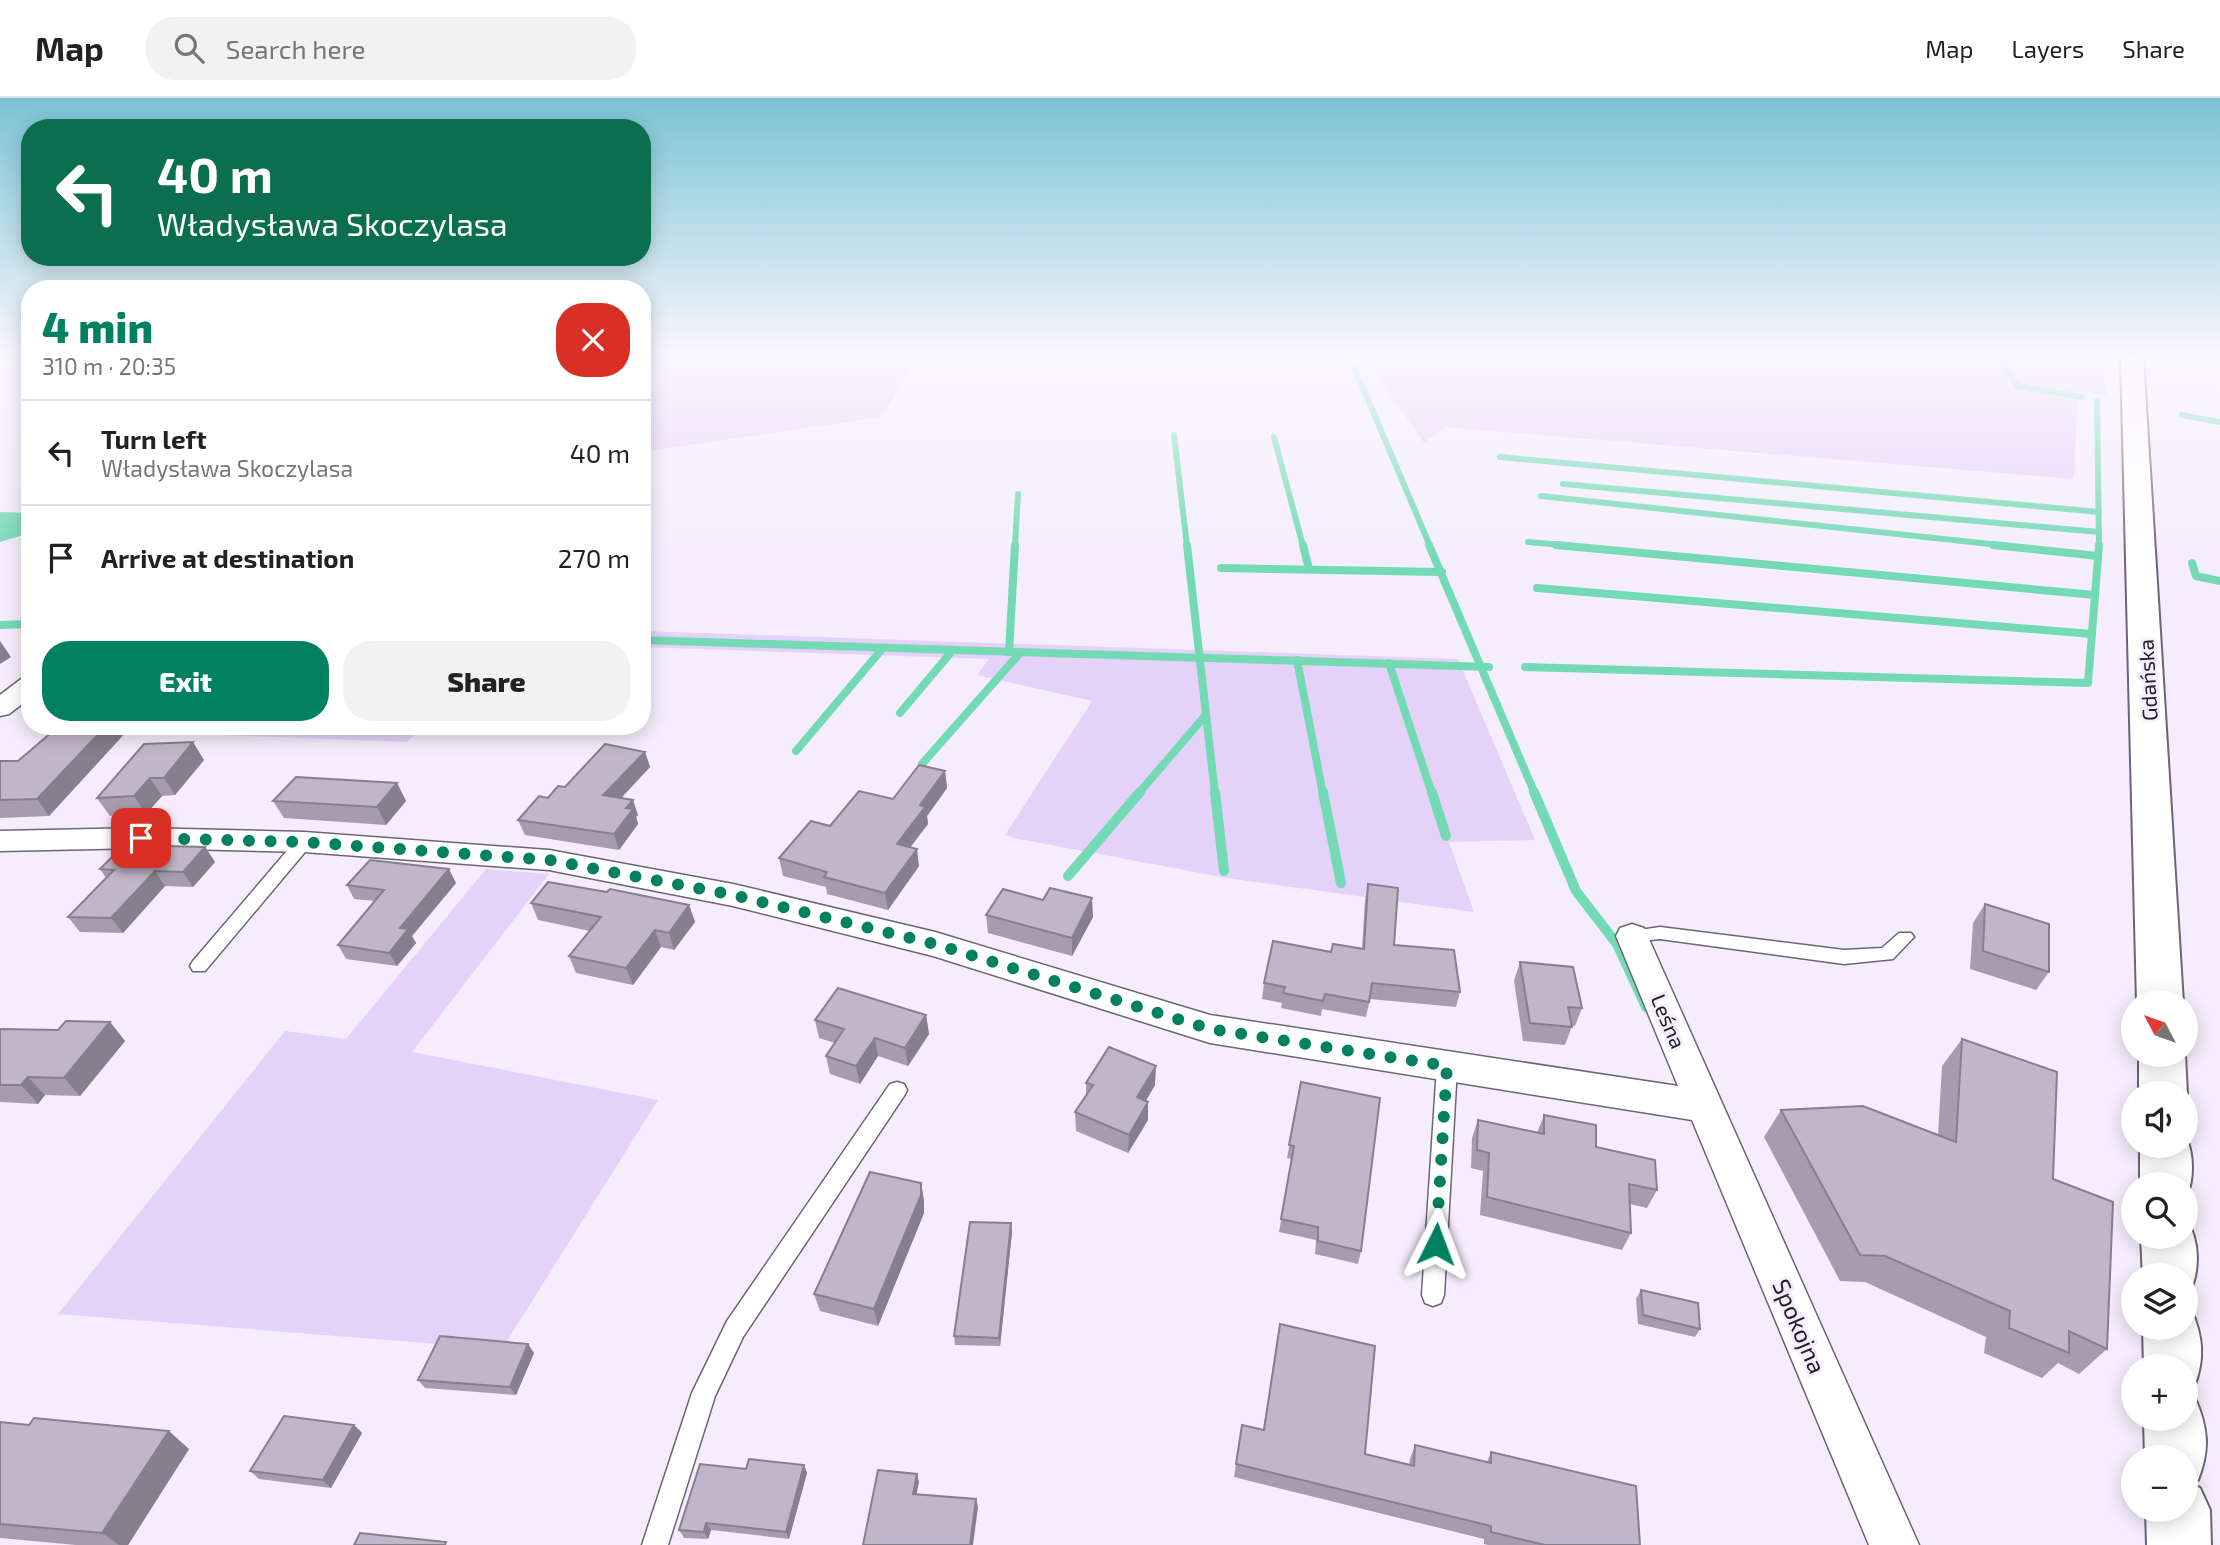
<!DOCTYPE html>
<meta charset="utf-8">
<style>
body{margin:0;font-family:"Exo 2",sans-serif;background:#f2f2f2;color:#222;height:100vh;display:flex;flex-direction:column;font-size:26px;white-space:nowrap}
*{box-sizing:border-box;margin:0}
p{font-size:23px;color:#767676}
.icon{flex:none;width:38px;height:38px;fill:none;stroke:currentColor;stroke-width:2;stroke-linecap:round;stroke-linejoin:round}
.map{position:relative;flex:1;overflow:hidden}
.sheet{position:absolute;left:21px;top:182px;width:630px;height:455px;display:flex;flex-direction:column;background:#fff;border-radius:28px;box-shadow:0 4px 18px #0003}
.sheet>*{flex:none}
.guide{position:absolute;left:21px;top:21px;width:630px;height:147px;border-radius:28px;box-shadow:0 4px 18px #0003;background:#0b6e4f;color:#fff;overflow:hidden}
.needle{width:46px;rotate:311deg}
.fabs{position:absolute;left:2121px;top:892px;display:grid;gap:14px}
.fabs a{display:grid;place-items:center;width:77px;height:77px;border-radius:50%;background:#fff;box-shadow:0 4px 18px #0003;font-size:35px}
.pin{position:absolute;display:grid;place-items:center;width:60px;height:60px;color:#fff;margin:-30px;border-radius:14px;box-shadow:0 4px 10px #0006}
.me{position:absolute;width:77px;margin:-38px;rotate:3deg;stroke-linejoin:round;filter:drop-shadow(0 0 5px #0008)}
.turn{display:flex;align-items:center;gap:24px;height:147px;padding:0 21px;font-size:32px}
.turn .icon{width:91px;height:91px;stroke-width:2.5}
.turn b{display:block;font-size:49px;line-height:60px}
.round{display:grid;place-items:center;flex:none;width:74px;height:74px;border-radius:28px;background:#f2f2f2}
.overview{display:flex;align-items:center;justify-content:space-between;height:119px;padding:0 21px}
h1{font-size:42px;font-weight:800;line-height:52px;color:#018162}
.primary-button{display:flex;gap:14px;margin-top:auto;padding:14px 21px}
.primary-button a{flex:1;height:80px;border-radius:28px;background:#018162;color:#fff;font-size:28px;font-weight:800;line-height:80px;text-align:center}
.primary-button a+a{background:#f2f2f2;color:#222}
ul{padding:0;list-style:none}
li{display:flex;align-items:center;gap:21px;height:105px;padding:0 21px;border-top:2px solid #e0e0e0}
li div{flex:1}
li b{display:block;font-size:26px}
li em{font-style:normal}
header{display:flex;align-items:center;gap:42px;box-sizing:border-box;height:98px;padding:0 35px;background:#fff;border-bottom:2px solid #e0e0e0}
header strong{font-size:33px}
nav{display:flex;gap:38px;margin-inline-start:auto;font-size:24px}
.search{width:490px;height:63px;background:#f2f2f2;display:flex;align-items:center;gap:18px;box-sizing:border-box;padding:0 24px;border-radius:28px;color:#767676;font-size:26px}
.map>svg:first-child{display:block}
</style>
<header>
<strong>Map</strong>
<div class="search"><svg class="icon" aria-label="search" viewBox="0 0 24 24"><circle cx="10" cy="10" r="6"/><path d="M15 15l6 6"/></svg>Search here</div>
<nav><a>Map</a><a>Layers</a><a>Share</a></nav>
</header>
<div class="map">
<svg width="2220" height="1447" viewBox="0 0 2220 1447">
<rect width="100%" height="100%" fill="#f5edfd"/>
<g fill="#e5d2f8">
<path d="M 642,259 L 917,259 L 882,319 L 642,354 Z"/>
<path d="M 1364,259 L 2120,259 L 2120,269 L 2101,267 L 2108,297 L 2078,293 L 2074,381 L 1445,329 L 1424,345 Z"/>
<path d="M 642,533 L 1458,561 L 1535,742 L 1449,744 L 1474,814 L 1227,780 L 1014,740 L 1005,737 L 1092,603 L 977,577 L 989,561 L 642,549 Z"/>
<path d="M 176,628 L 425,628 L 407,644 L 169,635 Z"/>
<path d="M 486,771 L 549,776 L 412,954 L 658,1002 L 502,1251 L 58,1216 L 285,933 L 346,941 Z"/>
</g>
<path fill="#74d9b5" d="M 0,414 L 30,415 L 30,435 L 0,444 Z"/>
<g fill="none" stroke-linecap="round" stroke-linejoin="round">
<g stroke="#74d9b5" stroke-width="6">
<path d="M 2001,259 L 2017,288 L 2082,299"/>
<path d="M 1355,271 L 1430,448"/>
<path d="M 2097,303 L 2099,448"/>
<path d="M 2182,317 L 2220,324"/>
<path d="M 1174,337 L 1187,448"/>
<path d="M 1274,339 L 1303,448"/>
<path d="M 1500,359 L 2099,414"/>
<path d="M 1563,386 L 2099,434"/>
<path d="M 1541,398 L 2009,448"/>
<path d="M 1528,444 L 1575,448"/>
<path d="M 1015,448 L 1018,396"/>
</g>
<g stroke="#74d9b5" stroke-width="8">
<path d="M 1187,447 L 1215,696"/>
<path d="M 1303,447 L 1309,471"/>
<path d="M 1429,447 L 1535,696"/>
<path d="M 1556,447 L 2095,497"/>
<path d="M 1993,447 L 2098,458"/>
<path d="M 2192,465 L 2196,478 L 2220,483"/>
<path d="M 1221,470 L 1442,474"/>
<path d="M 1537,490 L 2092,536"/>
<path d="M 0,527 L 30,526"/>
<path d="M 642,542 L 1489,569"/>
<path d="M 1009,554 L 1015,447"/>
<path d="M 1297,562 L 1323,696"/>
<path d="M 1389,565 L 1432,696"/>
<path d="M 1525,569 L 2088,585 L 2099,447"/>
<path d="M 900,615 L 953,552"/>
<path d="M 796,653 L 883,550"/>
<path d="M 922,666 L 1020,555"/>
<path d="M 1138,696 L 1204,619"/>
</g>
<g stroke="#74d9b5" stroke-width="10">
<path d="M 1215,694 L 1224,773"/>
<path d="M 1323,694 L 1341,785"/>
<path d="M 1432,694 L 1446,738"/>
<path d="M 1534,694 L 1576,793 L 1617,846 L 1646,909"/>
<path d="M 1068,778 L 1140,694"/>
</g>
<g stroke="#6d6475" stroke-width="3">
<g id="service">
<path d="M 304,739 L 310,740 L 312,744 L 310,748 L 205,873 L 193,873 L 190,868 L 193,863 L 298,740 Z"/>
<path d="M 1660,829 L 1844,852 L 1882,850 L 1899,835 L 1911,835 L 1914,839 L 1893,861 L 1844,866 L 1660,841 L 1632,844 L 1626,842 L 1623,838 L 1626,834 Z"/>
<path d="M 1447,961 L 1454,963 L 1457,969 L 1444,1197 L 1441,1205 L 1433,1208 L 1425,1205 L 1422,1197 L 1437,969 L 1440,963 Z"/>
<path d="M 897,984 L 904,986 L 907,992 L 904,998 L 743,1239 L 715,1298 L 668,1447 L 642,1447 L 692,1295 L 727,1223 L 890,986 Z"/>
</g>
</g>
<g stroke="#6d6475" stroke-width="3">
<g id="minor">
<path d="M 30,579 L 30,600 L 9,616 L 0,618 L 0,597 L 21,581 Z"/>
<path d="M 141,730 L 304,734 L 549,752 L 733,786 L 935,834 L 1210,917 L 1678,988 L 1616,838 L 1620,830 L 1632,826 L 1644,830 L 1919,1447 L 1869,1447 L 1692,1022 L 1210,945 L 933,858 L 733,808 L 549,772 L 304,754 L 141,750 L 0,753 L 0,733 Z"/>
</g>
</g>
<g stroke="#6d6475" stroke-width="4">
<g id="secondary">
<path d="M 2121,259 L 2143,259 L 2183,905 L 2137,905 Z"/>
<path d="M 2139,957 L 2185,957 L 2187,996 L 2186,999 L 2186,996 L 2139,996 Z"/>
<path d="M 2186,1039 C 2194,1057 2194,1082 2186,1100 L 2186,1087 L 2140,1087 L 2140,1048 L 2186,1048 Z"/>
<path d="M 2186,1121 C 2200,1143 2200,1173 2189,1196 L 2186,1198 L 2186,1178 L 2143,1178 L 2141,1139 L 2186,1139 Z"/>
<path d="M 2186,1208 L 2191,1211 C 2203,1239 2205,1261 2194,1289 L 2186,1293 L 2186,1269 L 2144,1269 L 2143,1230 L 2186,1230 Z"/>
<path d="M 2186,1296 L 2195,1300 C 2208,1330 2210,1351 2198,1382 L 2190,1385 L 2200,1390 L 2210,1412 L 2211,1447 L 2147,1447 L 2146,1412 L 2186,1412 L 2186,1360 L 2145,1360 L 2144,1321 L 2186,1321 Z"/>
</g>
</g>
<use href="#service" fill="#fff" fill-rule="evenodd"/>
<use href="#minor" fill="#fff" fill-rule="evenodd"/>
<use href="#secondary" fill="#fff" fill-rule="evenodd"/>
</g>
<g fill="#a59dad">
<path d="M 127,633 L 49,718 L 0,720 L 0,663 L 18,663 Z"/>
<path d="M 144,646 L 204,662 L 175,697 L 162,698 L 146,716 L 110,718 L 97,700 Z"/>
<path d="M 645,654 L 650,669 L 621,700 L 638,717 L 636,719 L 638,726 L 619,752 L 525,737 L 518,722 L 548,700 L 565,689 Z"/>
<path d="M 945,673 L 947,690 L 927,718 L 928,726 L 910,750 L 919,768 L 888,812 L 827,796 L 826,789 L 783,778 L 779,760 L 830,728 L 893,701 Z"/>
<path d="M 397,685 L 406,703 L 386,727 L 284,720 L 273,703 Z"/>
<path d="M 205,749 L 215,764 L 193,789 L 165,788 L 123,835 L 80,834 L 68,819 L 106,780 L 100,771 Z"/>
<path d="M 456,785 L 412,838 L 416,845 L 397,868 L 346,861 L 338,847 L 375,803 L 354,801 L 347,787 Z"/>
<path d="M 1368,786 L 1394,847 L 1460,894 L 1456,909 L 1370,901 L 1366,919 L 1322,911 L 1321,918 L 1281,910 L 1282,905 L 1262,901 L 1264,885 L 1331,854 L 1362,851 L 1365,802 Z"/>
<path d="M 531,805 L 689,807 L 695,824 L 674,852 L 661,849 L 633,887 L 576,875 L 569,858 L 590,833 L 538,822 Z"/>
<path d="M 1985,806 L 2049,874 L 2036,892 L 1970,871 L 1973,825 Z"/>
<path d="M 986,817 L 1093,819 L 1072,858 L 988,835 Z"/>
<path d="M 1520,864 L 1582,910 L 1575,928 L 1572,928 L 1565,947 L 1523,943 L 1514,883 Z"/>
<path d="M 926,917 L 929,936 L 908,968 L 878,958 L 860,986 L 830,976 L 826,958 L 835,945 L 819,940 L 815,922 Z"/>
<path d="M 110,924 L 125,943 L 80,998 L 45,997 L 38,1006 L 0,1004 L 0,931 L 58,932 Z"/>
<path d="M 1962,941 L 2053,1081 L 2107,1251 L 2079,1276 L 2058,1265 L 2042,1280 L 1984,1255 L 1986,1239 L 1865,1184 L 1840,1183 L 1764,1039 L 1781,1012 L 1938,1037 L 1942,968 Z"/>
<path d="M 1301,984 L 1361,1153 L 1358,1166 L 1315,1156 L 1316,1142 L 1279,1134 L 1292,1061 L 1287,1060 Z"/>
<path d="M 1086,985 L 1155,987 L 1146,1003 L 1148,1004 L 1148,1022 L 1128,1055 L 1076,1033 L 1075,1014 L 1086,997 Z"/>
<path d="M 1544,1017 L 1596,1049 L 1657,1092 L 1647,1110 L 1630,1106 L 1631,1135 L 1622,1152 L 1480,1117 L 1483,1073 L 1471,1070 L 1472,1040 L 1478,1022 L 1537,1035 Z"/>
<path d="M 921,1085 L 924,1103 L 924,1115 L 878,1228 L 820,1213 L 814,1196 Z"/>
<path d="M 1012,1134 L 1000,1248 L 955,1247 L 954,1238 Z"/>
<path d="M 1641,1192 L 1700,1231 L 1695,1239 L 1638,1226 L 1636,1201 Z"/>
<path d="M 1280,1226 L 1365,1356 L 1409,1366 L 1410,1361 L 1415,1347 L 1487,1364 L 1491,1354 L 1640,1447 L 1488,1447 L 1484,1446 L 1484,1441 L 1234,1379 L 1242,1327 L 1263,1332 Z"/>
<path d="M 534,1255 L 516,1297 L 425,1290 L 418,1282 Z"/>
<path d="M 0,1324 L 189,1351 L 128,1447 L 76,1447 L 0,1440 Z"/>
<path d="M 354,1327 L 362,1335 L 331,1390 L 259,1381 L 250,1373 Z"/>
<path d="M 804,1367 L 807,1375 L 789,1441 L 711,1432 L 708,1441 L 684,1440 L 679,1432 L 746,1371 Z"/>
</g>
<g fill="#867f8d">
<path d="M 0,543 L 11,559 L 0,566 Z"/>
<path d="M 106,628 L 124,628 L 127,633 L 49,718 L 37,701 Z"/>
<path d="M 193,644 L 204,662 L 175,697 L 164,680 Z"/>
<path d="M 645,654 L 650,669 L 609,713 L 603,697 Z"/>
<path d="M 945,673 L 947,690 L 927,718 L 928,726 L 899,763 L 897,746 L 920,707 Z"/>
<path d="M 150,680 L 162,698 L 146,716 L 134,698 Z"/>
<path d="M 397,685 L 406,703 L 386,727 L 377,709 Z"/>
<path d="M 633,702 L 638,717 L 636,719 L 638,726 L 619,752 L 614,736 L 626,710 Z"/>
<path d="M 205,749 L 215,764 L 193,789 L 183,774 Z"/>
<path d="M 917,751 L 919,768 L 888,812 L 885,795 Z"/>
<path d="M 449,771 L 456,785 L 412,838 L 416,845 L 397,868 L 389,855 L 400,830 Z"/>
<path d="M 155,773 L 165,788 L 123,835 L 111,820 Z"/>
<path d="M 1092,800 L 1093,819 L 1072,858 L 1072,840 Z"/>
<path d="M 689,807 L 695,824 L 674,852 L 669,835 Z"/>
<path d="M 655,832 L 661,849 L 633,887 L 626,870 Z"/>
<path d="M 926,917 L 929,936 L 908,968 L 905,950 Z"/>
<path d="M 110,924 L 125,943 L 80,998 L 64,980 Z"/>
<path d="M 875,940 L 878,958 L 860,986 L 856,968 Z"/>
<path d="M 1156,968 L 1155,987 L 1137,1017 L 1137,999 Z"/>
<path d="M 28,979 L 45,997 L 38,1006 L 21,987 Z"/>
<path d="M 1148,1004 L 1148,1022 L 1128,1055 L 1129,1037 Z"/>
<path d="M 921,1085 L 924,1103 L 924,1115 L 878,1228 L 874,1211 Z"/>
<path d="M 1011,1125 L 1012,1134 L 1000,1248 L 999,1240 Z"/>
<path d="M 528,1246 L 534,1255 L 516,1297 L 510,1289 Z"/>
<path d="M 354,1327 L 362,1335 L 331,1390 L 323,1382 Z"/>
<path d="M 169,1333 L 189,1351 L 128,1447 L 119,1447 L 102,1435 Z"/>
<path d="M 804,1367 L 807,1375 L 789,1441 L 786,1434 Z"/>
<path d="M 917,1376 L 919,1384 L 915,1404 L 913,1396 Z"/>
<path d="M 976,1401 L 978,1409 L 973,1447 L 970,1447 Z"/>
<path d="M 706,1425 L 711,1432 L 708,1441 L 704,1434 Z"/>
</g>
<g fill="#c0b6c9" stroke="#867f8d" stroke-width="2">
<path d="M 59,628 L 106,628 L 37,701 L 0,702 L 0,663 L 18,663 Z"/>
<path d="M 193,644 L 164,680 L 150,680 L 134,698 L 97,700 L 144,646 Z"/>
<path d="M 605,646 L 645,654 L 603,697 L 633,702 L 626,710 L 633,711 L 614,736 L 518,722 L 539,698 L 548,700 L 558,688 L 565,689 Z"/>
<path d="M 919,667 L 945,673 L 920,707 L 925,709 L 897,746 L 917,751 L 885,795 L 824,779 L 827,774 L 779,760 L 811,723 L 830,728 L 859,693 L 893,701 Z"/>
<path d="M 296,679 L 397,685 L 377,709 L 273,703 Z"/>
<path d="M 124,747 L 205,749 L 183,774 L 155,773 L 111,820 L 68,819 L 114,772 L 100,771 Z"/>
<path d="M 370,762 L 449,771 L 400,830 L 408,831 L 389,855 L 338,847 L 384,792 L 347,787 Z"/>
<path d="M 548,784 L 607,794 L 610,791 L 689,807 L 669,835 L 655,832 L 626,870 L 569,858 L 601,819 L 531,805 Z"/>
<path d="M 1368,786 L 1398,790 L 1394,847 L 1454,852 L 1460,894 L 1372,885 L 1369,904 L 1325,896 L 1323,903 L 1283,895 L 1285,889 L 1264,885 L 1273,843 L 1331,854 L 1333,846 L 1364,851 Z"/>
<path d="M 1050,790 L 1092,800 L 1072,840 L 986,817 L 1003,791 L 1043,802 Z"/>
<path d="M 1985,806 L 2049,826 L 2049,874 L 1983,853 Z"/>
<path d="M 1520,864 L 1573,869 L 1582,910 L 1568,909 L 1572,929 L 1530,925 Z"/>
<path d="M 838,890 L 926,917 L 905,950 L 875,940 L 856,968 L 826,958 L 844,931 L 815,922 Z"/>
<path d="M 66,923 L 110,924 L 64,980 L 28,979 L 21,987 L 0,987 L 0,931 L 58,932 Z"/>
<path d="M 1962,941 L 2057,974 L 2053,1081 L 2113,1104 L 2107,1251 L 2069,1233 L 2069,1255 L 2009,1230 L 2010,1213 L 1885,1158 L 1860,1157 L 1781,1012 L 1863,1008 L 1956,1044 Z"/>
<path d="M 1109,949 L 1156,968 L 1137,999 L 1148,1004 L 1129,1037 L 1075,1014 L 1093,987 L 1086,985 Z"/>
<path d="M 1301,984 L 1380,1000 L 1361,1153 L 1318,1143 L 1318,1129 L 1281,1121 L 1294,1048 L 1289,1047 Z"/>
<path d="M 1544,1017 L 1596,1027 L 1596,1049 L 1655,1062 L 1657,1092 L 1629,1086 L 1631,1135 L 1487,1099 L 1489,1055 L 1477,1052 L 1478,1022 L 1544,1036 Z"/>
<path d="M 870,1074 L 921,1085 L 921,1097 L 874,1211 L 814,1196 Z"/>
<path d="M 970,1124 L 1011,1125 L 999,1240 L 954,1238 Z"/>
<path d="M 1641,1192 L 1698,1205 L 1700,1231 L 1643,1217 Z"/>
<path d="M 1280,1226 L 1375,1248 L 1365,1356 L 1414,1368 L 1415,1347 L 1491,1365 L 1491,1354 L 1636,1388 L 1640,1447 L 1545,1447 L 1491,1434 L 1491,1428 L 1236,1366 L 1242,1327 L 1264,1332 Z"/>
<path d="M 440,1238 L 528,1246 L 510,1289 L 418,1282 Z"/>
<path d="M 284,1318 L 354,1327 L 323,1382 L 250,1373 Z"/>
<path d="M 34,1320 L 169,1333 L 102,1435 L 0,1426 L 0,1324 L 29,1327 Z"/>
<path d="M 749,1361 L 804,1367 L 786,1434 L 706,1425 L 704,1434 L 679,1432 L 700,1366 L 746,1371 Z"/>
<path d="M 878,1372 L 917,1376 L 913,1396 L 976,1401 L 970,1447 L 863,1447 Z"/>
<path d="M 360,1435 L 446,1444 L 445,1447 L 354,1447 Z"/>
</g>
<linearGradient id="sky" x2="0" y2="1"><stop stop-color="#79c3d4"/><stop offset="0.56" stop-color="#faf7fe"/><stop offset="1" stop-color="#faf7fe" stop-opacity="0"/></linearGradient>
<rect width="2220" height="462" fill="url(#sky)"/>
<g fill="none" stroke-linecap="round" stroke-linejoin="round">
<path stroke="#018162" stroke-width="12" stroke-dasharray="0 21.6" d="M 141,740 L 304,744 L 549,762 L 733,797 L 935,846 L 1210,931 L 1447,968 L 1436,1146"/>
</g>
<g text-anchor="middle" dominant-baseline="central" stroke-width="6" stroke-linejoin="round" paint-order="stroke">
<g font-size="21" fill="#211d24" stroke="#f5edfd">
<text transform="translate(2147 582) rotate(-93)">Gdańska</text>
<text transform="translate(1669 923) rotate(67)">Leśna</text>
</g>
<g font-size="24" fill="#211d24" stroke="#f5edfd">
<text transform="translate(1800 1228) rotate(67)">Spokojna</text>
</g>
</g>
</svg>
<div class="fabs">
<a><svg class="needle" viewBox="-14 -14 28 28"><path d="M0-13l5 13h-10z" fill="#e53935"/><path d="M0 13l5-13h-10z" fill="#767676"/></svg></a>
<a><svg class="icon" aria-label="sound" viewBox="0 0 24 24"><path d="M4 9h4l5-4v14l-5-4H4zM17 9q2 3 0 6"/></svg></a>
<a><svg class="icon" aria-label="search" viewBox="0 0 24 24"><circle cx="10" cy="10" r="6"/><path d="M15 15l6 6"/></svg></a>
<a><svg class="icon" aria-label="layers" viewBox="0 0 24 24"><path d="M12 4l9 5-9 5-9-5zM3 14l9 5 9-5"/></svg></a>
<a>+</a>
<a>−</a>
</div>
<div class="pin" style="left:141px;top:740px;background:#d93025"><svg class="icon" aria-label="arrive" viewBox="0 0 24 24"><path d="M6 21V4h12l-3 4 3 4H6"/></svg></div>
<svg class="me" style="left:1436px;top:1146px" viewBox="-20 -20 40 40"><path d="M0-17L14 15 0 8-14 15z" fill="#018162" stroke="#fff" stroke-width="4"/></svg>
<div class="guide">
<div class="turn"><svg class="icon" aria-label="left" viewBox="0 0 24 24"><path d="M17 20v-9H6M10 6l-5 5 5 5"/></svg><div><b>40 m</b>Władysława Skoczylasa</div></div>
</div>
<section class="sheet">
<div class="overview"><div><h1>4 min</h1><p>310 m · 20:35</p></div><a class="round" style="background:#d93025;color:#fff"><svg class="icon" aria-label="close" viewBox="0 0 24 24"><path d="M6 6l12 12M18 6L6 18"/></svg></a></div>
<ul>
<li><svg class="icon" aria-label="left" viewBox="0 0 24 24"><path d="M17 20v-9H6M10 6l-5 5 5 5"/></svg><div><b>Turn left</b><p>Władysława Skoczylasa</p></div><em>40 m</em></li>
<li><svg class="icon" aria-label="arrive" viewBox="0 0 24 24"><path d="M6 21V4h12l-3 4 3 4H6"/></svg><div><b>Arrive at destination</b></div><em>270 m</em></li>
</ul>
<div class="primary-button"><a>Exit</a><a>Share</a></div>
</section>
</div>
